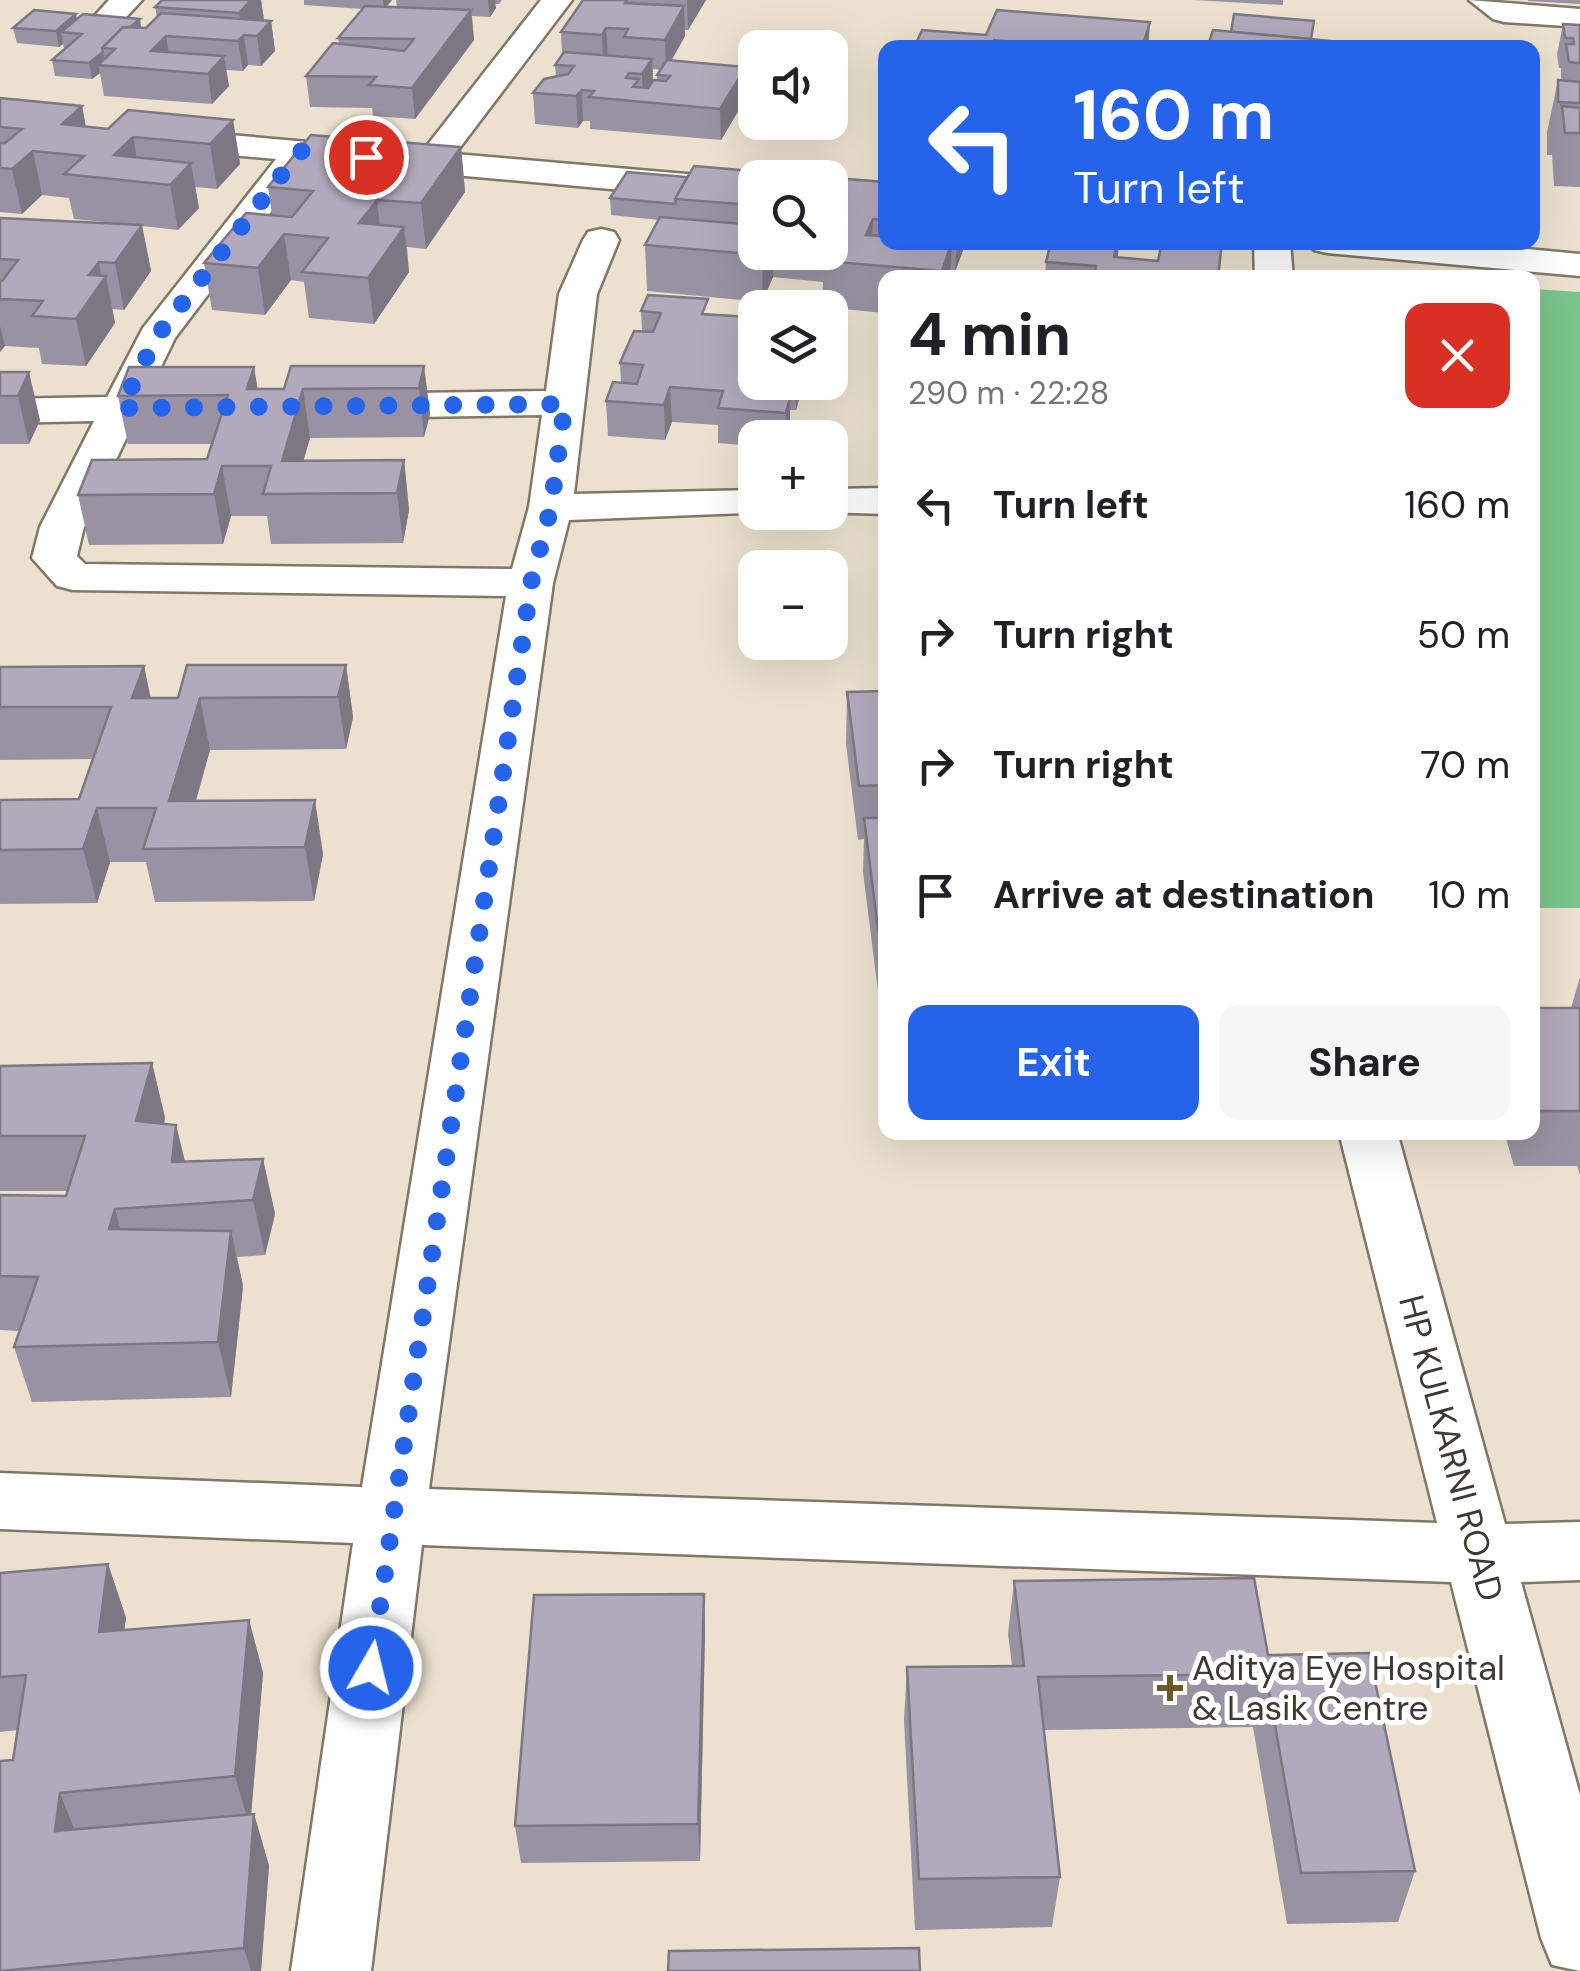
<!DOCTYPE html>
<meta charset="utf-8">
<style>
body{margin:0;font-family:"DM Sans",sans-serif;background:#f6f6f6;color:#202124;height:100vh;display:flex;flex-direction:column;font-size:38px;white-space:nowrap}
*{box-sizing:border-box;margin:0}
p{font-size:32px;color:#757577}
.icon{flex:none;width:55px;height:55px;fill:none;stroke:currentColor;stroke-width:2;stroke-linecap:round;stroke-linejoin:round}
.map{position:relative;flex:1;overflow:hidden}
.sheet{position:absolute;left:878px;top:270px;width:662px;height:870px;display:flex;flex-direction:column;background:#fff;border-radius:20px;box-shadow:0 10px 40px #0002}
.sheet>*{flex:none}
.banner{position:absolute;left:878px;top:40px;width:662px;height:210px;border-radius:20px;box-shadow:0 10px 40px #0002;background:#2563eb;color:#fff;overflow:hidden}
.controls{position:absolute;left:738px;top:30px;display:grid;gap:20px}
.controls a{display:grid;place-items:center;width:110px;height:110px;border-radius:20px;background:#fff;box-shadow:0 10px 40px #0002;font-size:50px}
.pin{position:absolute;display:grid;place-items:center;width:85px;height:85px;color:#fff;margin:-42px;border:5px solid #fff;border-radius:50%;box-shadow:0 2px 10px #0007}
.me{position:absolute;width:110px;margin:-55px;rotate:8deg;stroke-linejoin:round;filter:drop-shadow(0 0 8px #0008)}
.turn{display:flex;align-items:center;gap:35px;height:210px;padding:0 30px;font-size:45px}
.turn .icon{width:130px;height:130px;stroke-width:2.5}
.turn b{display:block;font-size:70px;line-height:85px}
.round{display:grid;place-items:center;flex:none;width:105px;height:105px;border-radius:20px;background:#f6f6f6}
.head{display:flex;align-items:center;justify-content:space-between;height:170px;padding:0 30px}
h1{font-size:60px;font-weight:700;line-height:75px}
.primary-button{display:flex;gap:20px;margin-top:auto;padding:20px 30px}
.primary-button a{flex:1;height:115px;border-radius:20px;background:#2563eb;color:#fff;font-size:40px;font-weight:700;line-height:115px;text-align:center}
.primary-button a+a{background:#f6f6f6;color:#202124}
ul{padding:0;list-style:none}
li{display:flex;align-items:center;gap:30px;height:130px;padding:0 30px}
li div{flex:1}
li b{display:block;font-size:38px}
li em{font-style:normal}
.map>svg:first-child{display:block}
</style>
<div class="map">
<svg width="1580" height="1971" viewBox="0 0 1580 1971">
<rect width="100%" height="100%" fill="#ebe1ce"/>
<path fill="#79c58a" d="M 1533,289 L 1580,292 L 1580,908 L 1533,908 Z"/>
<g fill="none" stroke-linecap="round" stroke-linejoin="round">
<g stroke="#807766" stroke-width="5">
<g id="minor">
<path d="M 109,0 L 142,0 L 116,28 L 94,28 L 90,21 Z"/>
<path d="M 541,0 L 572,0 L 455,154 L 755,180 L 755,202 L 309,162 L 175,338 L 147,396 L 166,399 L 172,408 L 166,417 L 135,420 L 84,527 L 77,556 L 85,564 L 512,569 L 529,507 L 542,415 L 353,418 L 339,415 L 333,406 L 339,397 L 353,394 L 546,391 L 559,294 L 583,240 L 588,232 L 601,229 L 614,232 L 619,240 L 597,294 L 574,494 L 755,490 L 755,512 L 769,512 L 569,520 L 553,583 L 429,1489 L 1437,1523 L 1339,1132 L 1397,1132 L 1505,1524 L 1580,1522 L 1580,1580 L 1521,1582 L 1580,1795 L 1580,1971 L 1552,1965 L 1541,1938 L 1451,1582 L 422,1545 L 371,1971 L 291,1971 L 353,1543 L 0,1529 L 0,1473 L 362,1487 L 506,596 L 73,590 L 57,586 L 32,558 L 40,527 L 94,421 L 0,423 L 0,399 L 107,397 L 143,328 L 276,159 L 162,149 L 150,146 L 145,139 L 150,132 L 162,129 L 422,152 Z"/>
<path d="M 1469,0 L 1580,9 L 1580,27 L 1504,22 L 1493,19 Z"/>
<path d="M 1254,242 L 1290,242 L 1293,278 L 1255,278 Z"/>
<path d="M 1309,242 L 1453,242 L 1580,254 L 1580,276 L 1327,253 L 1314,250 Z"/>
<path d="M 885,488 L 885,514 L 820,512 L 830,512 L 830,489 Z"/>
</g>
</g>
<use href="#minor" fill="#fff" fill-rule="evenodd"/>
</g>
<g fill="#9992a2" fill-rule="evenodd">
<path d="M 162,0 L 261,0 L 264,20 L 271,21 L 275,51 L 261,66 L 248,65 L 243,71 L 226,70 L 229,86 L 212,104 L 104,96 L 100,73 L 92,79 L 55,76 L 52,60 L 66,48 L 64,48 L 63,44 L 59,47 L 17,43 L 13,28 L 77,19 L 146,28 L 157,17 L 155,7 Z"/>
<path d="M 304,0 L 392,0 L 386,7 L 397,8 L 396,0 L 502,0 L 499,4 L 495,4 L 496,8 L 490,17 L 472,16 L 474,40 L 415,119 L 373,116 L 372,108 L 310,107 L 306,76 L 339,43 L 338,38 L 363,9 L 304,5 Z"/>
<path d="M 583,0 L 706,0 L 688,30 L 685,30 L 685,36 L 671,61 L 746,98 L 721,140 L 590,129 L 590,121 L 583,121 L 578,128 L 535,124 L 533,93 L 556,77 L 555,65 L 562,55 L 561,32 ZM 653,69 L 661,70 L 657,75 L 657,81 L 653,82 Z"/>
<path d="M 1194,0 L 1283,0 L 1283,5 Z"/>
<path d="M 1528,0 L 1580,0 L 1580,4 L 1528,1 Z"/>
<path d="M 1150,22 L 1148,48 L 914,48 L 986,35 Z"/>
<path d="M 1563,24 L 1580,25 L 1580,187 L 1554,186 L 1552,155 L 1547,155 L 1547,132 L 1558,80 L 1561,81 L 1561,68 L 1559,68 L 1557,54 Z"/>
<path d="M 0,98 L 82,106 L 86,127 L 108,129 L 233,120 L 240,164 L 217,189 L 195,187 L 199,208 L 178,230 L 142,226 L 151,271 L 124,310 L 112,309 L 115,323 L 86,366 L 42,364 L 39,348 L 5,346 L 0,352 L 0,218 L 125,224 L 74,219 L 69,198 L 42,195 L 22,214 L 0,212 Z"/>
<path d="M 311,135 L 461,147 L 465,192 L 426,249 L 407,247 L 409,272 L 374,324 L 309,318 L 304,282 L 291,280 L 265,315 L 212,310 L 204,263 L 272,215 L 268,187 Z"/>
<path d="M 797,175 L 797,178 L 755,178 L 755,252 L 830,252 L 830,187 L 843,188 L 885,182 L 885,242 L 966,242 L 955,272 L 951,271 L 950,278 L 885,278 L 885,313 L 822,307 L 823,282 L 773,277 L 762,302 L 647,291 L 645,245 L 659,220 L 611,215 L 610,198 L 688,177 Z"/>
<path d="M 1051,242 L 1119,242 L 1118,257 L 1218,278 L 1045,278 L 1046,262 Z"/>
<path d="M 755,308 L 755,382 L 804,382 L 796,410 L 790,410 L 789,438 L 755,438 L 755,446 L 718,443 L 718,425 L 672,422 L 665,440 L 608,436 L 606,401 L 621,383 L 620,363 L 642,331 L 641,311 L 750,317 Z"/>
<path d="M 424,366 L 430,414 L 424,437 L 310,438 L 303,461 L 404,460 L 409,510 L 403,543 L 271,544 L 267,516 L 231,516 L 223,544 L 89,545 L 78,495 L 207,459 L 212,444 L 128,444 L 118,396 L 254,367 L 257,389 L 284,389 Z"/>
<path d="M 0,372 L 40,420 L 29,444 L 0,444 Z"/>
<path d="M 346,665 L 353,717 L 346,749 L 210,750 L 196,801 L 323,854 L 314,901 L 155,902 L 146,862 L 110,862 L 97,903 L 0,904 L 0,800 L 79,799 L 93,759 L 0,760 L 0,667 L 144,666 L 150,698 L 178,698 Z"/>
<path d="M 885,691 L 885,991 L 878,991 L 863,872 L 864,839 L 858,840 L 846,744 L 847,692 Z"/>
<path d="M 1580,977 L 1580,1175 L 1577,1166 L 1514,1166 L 1504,1132 L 1532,1132 L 1532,1008 L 1571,1008 Z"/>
<path d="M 152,1063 L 165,1118 L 164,1124 L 176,1125 L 185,1161 L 263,1159 L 275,1214 L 265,1255 L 237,1257 L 243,1286 L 231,1397 L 32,1402 L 14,1347 L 19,1331 L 0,1330 L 0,1195 L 66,1196 L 67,1191 L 0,1191 L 0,1066 Z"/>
<path d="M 108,1564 L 126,1618 L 124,1630 L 249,1620 L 263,1673 L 251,1814 L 254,1814 L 269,1866 L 261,1971 L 0,1971 L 13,1760 L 18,1730 L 0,1732 L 0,1573 Z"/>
<path d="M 1014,1581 L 1268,1655 L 1415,1871 L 1398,1922 L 1287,1924 L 1253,1727 L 1044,1730 L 1060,1877 L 1052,1927 L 915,1930 L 904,1720 L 907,1667 L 1012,1666 L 1008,1634 Z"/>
<path d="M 704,1594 L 705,1632 L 700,1861 L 521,1863 L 515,1826 Z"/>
</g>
<g fill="#7d7784">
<path d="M 251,0 L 261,0 L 264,20 L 244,35 L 248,65 L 243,71 L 238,41 L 243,36 L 239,13 Z"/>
<path d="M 383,0 L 392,0 L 384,10 Z"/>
<path d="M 488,0 L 495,0 L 496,8 L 490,17 Z"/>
<path d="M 687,0 L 706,0 L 688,30 Z"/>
<path d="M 684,6 L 685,36 L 666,70 L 665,40 Z"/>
<path d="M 471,10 L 474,40 L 415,119 L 412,88 Z"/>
<path d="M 76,14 L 79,30 L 61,32 L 63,44 L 59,47 L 56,31 Z"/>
<path d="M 140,19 L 142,35 L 115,49 L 106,48 Z"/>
<path d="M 271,21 L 275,51 L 261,66 L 257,36 Z"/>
<path d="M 1150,22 L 1148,48 L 1142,48 Z"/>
<path d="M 606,28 L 608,58 L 603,65 L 602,35 Z"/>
<path d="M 166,36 L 171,66 L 151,51 Z"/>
<path d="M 103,52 L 105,66 L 98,65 L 100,73 L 92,79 L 89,63 Z"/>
<path d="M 224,56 L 229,86 L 212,104 L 208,74 Z"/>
<path d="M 652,59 L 653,90 L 643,102 L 642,74 Z"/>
<path d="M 746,67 L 746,98 L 721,140 L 720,109 Z"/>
<path d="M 582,90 L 583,121 L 578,128 L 576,96 Z"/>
<path d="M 82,106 L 90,150 L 62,124 Z"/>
<path d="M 233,120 L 240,164 L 217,189 L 210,144 Z"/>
<path d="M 133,137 L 141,181 L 114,155 Z"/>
<path d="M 461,147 L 465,192 L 426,249 L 421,203 Z"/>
<path d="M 33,151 L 42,195 L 22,214 L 12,169 Z"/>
<path d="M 365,156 L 371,201 L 344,183 Z"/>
<path d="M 191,163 L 199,208 L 178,230 L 170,185 Z"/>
<path d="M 377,200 L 382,245 L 359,223 Z"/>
<path d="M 873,219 L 871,265 L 866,235 Z"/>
<path d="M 142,225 L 151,271 L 124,310 L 115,263 Z"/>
<path d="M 404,227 L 409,272 L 374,324 L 368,278 Z"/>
<path d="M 284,234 L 291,280 L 265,315 L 258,268 Z"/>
<path d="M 952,242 L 950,278 L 942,278 L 942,271 Z"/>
<path d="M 957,242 L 966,242 L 955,272 Z"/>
<path d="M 1117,242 L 1119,242 L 1117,264 L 1114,257 Z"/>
<path d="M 763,252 L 773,252 L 773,277 L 762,302 Z"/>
<path d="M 99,262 L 102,281 L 106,276 L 115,323 L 86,366 L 76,319 L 89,275 Z"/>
<path d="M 0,326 L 5,346 L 0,352 Z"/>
<path d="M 424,366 L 430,414 L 424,437 L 419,388 Z"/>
<path d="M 254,367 L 262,415 L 247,389 Z"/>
<path d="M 29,372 L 40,420 L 29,444 L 18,396 Z"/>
<path d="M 772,382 L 775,382 L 775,409 L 768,397 Z"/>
<path d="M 796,382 L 804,382 L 796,410 Z"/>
<path d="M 670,387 L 672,422 L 665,440 L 664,405 Z"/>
<path d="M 303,389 L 310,438 L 294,493 L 282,461 Z"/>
<path d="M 790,398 L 790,433 L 789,438 L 786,438 L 786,413 Z"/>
<path d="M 404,460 L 409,510 L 403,543 L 397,493 Z"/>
<path d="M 222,466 L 231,516 L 223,544 L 214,494 Z"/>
<path d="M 346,665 L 353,717 L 346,749 L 338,697 Z"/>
<path d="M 144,666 L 155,718 L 132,698 Z"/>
<path d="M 200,698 L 210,750 L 182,848 L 169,801 Z"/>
<path d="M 315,800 L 323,854 L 314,901 L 305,847 Z"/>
<path d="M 97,808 L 110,862 L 97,903 L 83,849 Z"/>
<path d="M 152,1063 L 165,1118 L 150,1176 L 136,1121 Z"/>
<path d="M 176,1125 L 189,1180 L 172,1162 Z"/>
<path d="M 263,1159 L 275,1214 L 265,1255 L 253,1200 Z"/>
<path d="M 115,1209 L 130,1263 L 109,1229 Z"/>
<path d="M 231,1231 L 243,1286 L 231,1397 L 218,1342 Z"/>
<path d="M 108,1564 L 126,1618 L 117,1686 L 99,1632 Z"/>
<path d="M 704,1594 L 705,1632 L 700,1861 L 698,1824 Z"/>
<path d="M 249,1620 L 263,1673 L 250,1828 L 235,1776 Z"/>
<path d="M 60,1793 L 80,1844 L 55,1831 Z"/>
<path d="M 254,1814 L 269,1866 L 261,1971 L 251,1971 L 244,1948 Z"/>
</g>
<g fill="#b2aabc" stroke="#7d7784" stroke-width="2.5" fill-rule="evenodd">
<path d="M 162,0 L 251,0 L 239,13 L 155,7 Z"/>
<path d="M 583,0 L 627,0 L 625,3 L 684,6 L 665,40 L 624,37 L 628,29 L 606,28 L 602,35 L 561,32 Z"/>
<path d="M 365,6 L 471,10 L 412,88 L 369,85 L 376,77 L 306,76 L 333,43 L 404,51 L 414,39 L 338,38 Z"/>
<path d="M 34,10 L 76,14 L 56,31 L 13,28 Z"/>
<path d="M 997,10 L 1150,22 L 1142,48 L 1084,48 L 994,40 L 991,48 L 914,48 L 922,30 L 986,35 Z"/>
<path d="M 161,13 L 271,21 L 257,36 L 244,35 L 238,41 L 166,36 L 151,51 L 224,56 L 208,74 L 98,65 L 115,49 L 102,48 L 123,27 L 146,28 Z"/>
<path d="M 83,14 L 140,19 L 130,27 L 123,27 L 102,48 L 103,52 L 89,63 L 52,60 L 82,34 L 61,32 Z"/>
<path d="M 1234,14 L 1314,21 L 1311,39 L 1231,32 Z"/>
<path d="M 1563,24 L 1580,25 L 1580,63 L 1569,62 L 1566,44 L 1574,44 L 1573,38 L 1565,38 Z"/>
<path d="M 1213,30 L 1374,45 L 1373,48 L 1207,48 Z"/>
<path d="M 564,52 L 652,59 L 642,74 L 629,73 L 626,78 L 639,79 L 633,87 L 648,88 L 654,80 L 666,81 L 670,76 L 657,75 L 667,60 L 746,67 L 720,109 L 589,97 L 594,91 L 582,90 L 576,96 L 533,93 L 544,79 L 568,74 L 574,66 L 555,65 Z"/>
<path d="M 1558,80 L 1580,82 L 1580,103 L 1558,102 Z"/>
<path d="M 0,98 L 82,106 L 62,124 L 108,129 L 128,110 L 233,120 L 210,144 L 133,137 L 114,155 L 191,163 L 170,185 L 64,174 L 84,156 L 33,151 L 12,169 L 0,168 L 0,143 L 5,143 L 22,129 L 0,127 Z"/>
<path d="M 1562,106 L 1580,108 L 1580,133 L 1565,133 Z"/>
<path d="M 311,135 L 461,147 L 421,203 L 377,200 L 359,223 L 404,227 L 368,278 L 302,272 L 328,238 L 284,234 L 258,268 L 204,263 L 246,213 L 292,217 L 313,191 L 268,187 ZM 365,156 L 392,159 L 371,186 L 344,183 Z"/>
<path d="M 694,166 L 797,175 L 796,178 L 755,178 L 755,252 L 763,252 L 762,255 L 645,245 L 660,217 L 743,224 L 753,205 L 675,199 Z"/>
<path d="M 627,172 L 687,177 L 675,199 L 676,204 L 610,198 Z"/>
<path d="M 847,179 L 885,182 L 885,220 L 873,219 L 866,235 L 885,236 L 885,242 L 952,242 L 942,271 L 823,261 L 826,252 L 830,252 L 830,245 L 834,237 L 830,236 L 830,187 L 843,188 Z"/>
<path d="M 0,218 L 142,225 L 115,263 L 99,262 L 89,275 L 106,276 L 76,319 L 32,316 L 43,301 L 0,299 L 0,281 L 2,281 L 18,260 L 0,259 Z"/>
<path d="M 1051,242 L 1117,242 L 1114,257 L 1158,261 L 1162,242 L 1222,242 L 1218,278 L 1162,274 L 1161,278 L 1094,278 L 1096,266 L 1046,262 Z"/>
<path d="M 648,295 L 708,299 L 702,314 L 750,317 L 755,302 L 816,306 L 816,308 L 755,308 L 755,382 L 772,382 L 768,397 L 790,398 L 786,413 L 718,408 L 723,391 L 670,387 L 664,405 L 606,401 L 613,382 L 637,384 L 643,365 L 620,363 L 634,331 L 653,332 L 661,313 L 641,311 Z"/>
<path d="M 291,366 L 424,366 L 419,388 L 303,389 L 282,461 L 404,460 L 397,493 L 263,494 L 271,466 L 222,466 L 214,494 L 78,495 L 92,460 L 207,459 L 228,395 L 118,396 L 129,367 L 254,367 L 247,389 L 284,389 Z"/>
<path d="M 0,372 L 29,372 L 18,396 L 0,396 Z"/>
<path d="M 187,665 L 346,665 L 338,697 L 200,698 L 169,801 L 315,800 L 305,847 L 143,849 L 156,808 L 97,808 L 83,849 L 0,850 L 0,800 L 79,799 L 111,707 L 0,707 L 0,667 L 144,666 L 132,698 L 178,698 Z"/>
<path d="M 885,691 L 885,785 L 859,786 L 847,692 Z"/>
<path d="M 864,818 L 885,818 L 885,937 L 879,937 Z"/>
<rect x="1532" y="1008" width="48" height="103"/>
<path d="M 152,1063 L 136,1121 L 176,1125 L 172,1162 L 263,1159 L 253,1200 L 115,1209 L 109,1229 L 231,1231 L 218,1342 L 14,1347 L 38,1277 L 0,1276 L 0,1195 L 66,1196 L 85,1136 L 0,1136 L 0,1066 Z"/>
<path d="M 108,1564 L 99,1632 L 249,1620 L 235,1776 L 60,1793 L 55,1831 L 254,1814 L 244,1948 L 0,1971 L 0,1761 L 13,1760 L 26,1675 L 0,1677 L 0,1573 Z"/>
<path d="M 1254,1578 L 1268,1655 L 1369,1653 L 1415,1871 L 1301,1873 L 1266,1674 L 1038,1677 L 1060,1877 L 919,1879 L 907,1667 L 1024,1666 L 1014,1581 Z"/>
<path d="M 704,1594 L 698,1824 L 515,1826 L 534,1595 Z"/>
<path d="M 919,1948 L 920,1971 L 668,1971 L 669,1951 Z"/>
</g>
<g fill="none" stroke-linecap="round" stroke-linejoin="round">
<path stroke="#2563eb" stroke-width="18" stroke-dasharray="0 32.4" d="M 366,157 L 300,151 L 157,336 L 121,408 L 565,404 L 551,507 L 531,583 L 371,1668"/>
</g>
<path fill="#6b5a28" stroke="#fff" stroke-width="4" d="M1165 1673h10v10h10v10h-10v10h-10v-10h-10v-10h10z"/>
<g text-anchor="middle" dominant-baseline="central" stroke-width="10" stroke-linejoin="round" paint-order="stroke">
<g font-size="35" fill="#3d3a32" stroke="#fff">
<text transform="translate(1451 1448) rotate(75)">HP KULKARNI ROAD</text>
</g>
<g font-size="35" fill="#3d3a32" stroke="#fff" text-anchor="start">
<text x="1192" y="1668">Aditya Eye Hospital<tspan x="1192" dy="40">&amp; Lasik Centre</tspan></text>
</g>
</g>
</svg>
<div class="controls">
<a><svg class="icon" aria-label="sound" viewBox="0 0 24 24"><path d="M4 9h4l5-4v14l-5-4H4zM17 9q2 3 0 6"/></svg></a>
<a><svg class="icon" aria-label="search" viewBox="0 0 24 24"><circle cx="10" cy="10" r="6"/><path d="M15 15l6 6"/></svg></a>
<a><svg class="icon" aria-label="layers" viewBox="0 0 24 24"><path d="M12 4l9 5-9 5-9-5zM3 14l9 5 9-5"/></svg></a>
<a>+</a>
<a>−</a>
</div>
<div class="pin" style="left:366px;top:157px;background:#d93025"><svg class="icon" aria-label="arrive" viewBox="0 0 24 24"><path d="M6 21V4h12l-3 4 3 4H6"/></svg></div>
<svg class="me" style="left:371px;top:1668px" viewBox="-20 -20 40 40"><circle r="17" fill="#2563eb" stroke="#fff" stroke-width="3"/><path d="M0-11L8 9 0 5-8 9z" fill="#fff"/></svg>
<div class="banner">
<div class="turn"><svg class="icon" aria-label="left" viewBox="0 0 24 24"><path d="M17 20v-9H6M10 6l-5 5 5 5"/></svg><div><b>160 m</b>Turn left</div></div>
</div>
<section class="sheet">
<div class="head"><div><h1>4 min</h1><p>290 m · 22:28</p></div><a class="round" style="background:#d93025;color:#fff"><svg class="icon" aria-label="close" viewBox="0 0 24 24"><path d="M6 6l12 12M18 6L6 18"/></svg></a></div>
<ul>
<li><svg class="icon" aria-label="left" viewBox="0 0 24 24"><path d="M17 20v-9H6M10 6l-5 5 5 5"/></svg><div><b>Turn left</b></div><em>160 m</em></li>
<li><svg class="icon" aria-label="right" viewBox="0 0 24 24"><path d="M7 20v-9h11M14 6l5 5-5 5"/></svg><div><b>Turn right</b></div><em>50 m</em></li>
<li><svg class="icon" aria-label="right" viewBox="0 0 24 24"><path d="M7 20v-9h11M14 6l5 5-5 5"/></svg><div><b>Turn right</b></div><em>70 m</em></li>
<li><svg class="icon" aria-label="arrive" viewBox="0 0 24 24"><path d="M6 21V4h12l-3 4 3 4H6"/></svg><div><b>Arrive at destination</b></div><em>10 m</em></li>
</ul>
<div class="primary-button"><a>Exit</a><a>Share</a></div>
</section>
</div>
